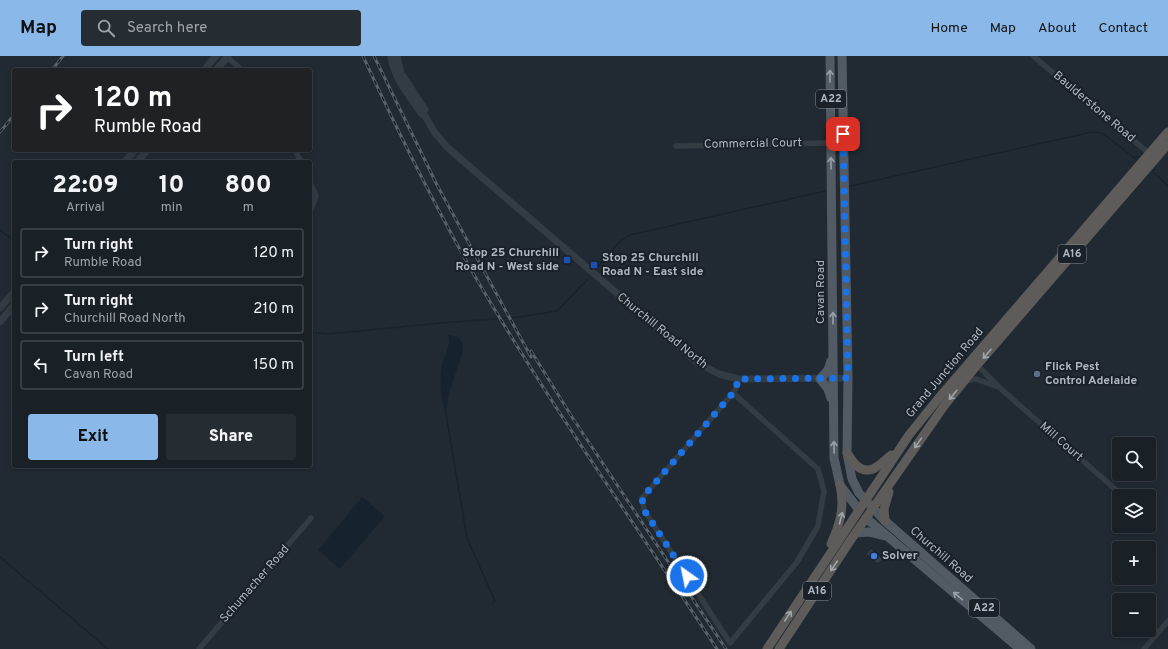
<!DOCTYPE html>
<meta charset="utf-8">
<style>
body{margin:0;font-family:Overpass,sans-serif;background:#262d32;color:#f1f3f6;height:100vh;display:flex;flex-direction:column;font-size:15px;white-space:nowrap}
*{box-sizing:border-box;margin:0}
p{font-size:13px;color:#9fa3a7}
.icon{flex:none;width:22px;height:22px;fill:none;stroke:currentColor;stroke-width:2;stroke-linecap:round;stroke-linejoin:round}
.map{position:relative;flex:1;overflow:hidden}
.drawer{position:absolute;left:12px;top:104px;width:300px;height:308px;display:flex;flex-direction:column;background:#192026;border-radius:4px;box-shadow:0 2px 6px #0003,0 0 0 1px #373e43}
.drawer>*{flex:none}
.banner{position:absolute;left:12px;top:12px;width:300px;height:84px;border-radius:4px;box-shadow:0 2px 6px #0003,0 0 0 1px #373e43;background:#202124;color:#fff;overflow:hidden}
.tools{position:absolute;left:1112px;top:381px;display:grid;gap:8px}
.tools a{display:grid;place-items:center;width:44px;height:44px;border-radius:4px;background:#192026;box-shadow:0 2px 6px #0003,0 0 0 1px #373e43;font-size:20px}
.pin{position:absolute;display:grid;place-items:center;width:34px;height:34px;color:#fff;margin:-17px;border-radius:8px;box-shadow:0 2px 6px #0006}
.me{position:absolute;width:44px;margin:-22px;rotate:327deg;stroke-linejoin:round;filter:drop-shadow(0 0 3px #0008)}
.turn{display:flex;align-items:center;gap:14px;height:84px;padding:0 16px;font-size:18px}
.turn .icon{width:52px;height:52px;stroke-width:2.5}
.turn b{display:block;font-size:28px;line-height:34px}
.eta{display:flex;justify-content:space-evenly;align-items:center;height:68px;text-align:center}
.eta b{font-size:24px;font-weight:800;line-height:28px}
.button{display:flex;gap:8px;margin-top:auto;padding:8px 16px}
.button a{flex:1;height:46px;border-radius:4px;background:#8ab9e9;color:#111;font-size:16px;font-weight:800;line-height:46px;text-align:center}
.button a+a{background:#262d32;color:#f1f3f6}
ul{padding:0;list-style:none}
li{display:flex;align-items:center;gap:12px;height:50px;margin:0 8px 6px;padding:0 8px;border:2px solid #373e43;border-radius:4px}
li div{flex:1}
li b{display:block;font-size:15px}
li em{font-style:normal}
header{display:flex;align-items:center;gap:24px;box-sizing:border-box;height:56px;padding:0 20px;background:#8ab9e9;color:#111}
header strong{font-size:19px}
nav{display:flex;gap:22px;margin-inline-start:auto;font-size:14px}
.search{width:280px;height:36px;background:#262d32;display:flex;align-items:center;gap:10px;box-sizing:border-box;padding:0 14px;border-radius:4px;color:#9fa3a7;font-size:15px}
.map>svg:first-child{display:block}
</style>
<header>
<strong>Map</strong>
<div class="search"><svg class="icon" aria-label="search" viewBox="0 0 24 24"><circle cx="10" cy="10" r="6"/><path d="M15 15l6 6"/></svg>Search here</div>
<nav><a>Home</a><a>Map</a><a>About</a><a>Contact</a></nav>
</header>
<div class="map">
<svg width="1168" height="593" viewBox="0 0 1168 593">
<rect width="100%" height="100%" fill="#212a32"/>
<g fill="#16232e">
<path d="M 447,278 L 458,281 L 463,287 L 462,298 L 448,340 L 447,352 L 444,353 C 441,336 438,322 443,305 C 446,296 452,287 447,278 Z"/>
<path d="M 362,441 L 385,460 L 340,513 L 318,494 Z"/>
</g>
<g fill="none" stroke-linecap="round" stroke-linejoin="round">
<g stroke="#16232e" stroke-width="1.5">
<path d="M 1133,101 L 1140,101"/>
<path d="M 1153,116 L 1168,130"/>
<path d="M 850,130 L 1092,76 L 1102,77 L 1137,104"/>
<path d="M 0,174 L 14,185"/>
<path d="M 597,212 L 621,184 L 630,179 L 825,135"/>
<path d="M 310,276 L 328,278 L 441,267 L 519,261 L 557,255 L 587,224"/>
<path d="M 445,352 L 467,482 L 495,545 L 493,547"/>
<path d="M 0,501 L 108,593"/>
</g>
</g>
<path fill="#313c46" stroke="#1c232a" d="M 871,492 L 883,503 L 878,508 L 866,498 Z"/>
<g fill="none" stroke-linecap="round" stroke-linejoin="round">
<g stroke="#343c43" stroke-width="5.5">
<path d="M 226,0 L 242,14"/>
<path d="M 1033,0 L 1151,99"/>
<path d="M 676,90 L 831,87"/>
<path d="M 295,94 L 301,106"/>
<path d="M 310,126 L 316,140 L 310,156"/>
<path d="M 976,308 L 1000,332 L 1123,440"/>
<path d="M 964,325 L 976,323 L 998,331"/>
<path d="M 733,337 L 818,413 L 824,435 L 818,470 L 797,506 L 730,587 L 644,454 L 642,442 L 733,337 L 736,332 L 738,323"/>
<path d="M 199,593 L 311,462"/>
<path d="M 1144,593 L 1168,565"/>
</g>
<g stroke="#343c43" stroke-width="7">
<path d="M 391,0 C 394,23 409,39 421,57 L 425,60 L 435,77 L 448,92 L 698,307 L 719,318 L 738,323 L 848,322"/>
<path d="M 397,0 L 401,17 L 425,54"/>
<path d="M 204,14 L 216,0"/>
<path d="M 216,14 L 228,0"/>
<path d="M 125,106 L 135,94"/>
<path d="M 137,106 L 147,94"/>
<path d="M 0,252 L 14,236"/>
<path d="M 0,266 L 14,249"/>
</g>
<g stroke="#525b63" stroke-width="9">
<path d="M 830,0 L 834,402 L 840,429 L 859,454"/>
<path d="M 842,0 L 848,322 L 847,397 L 852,423 L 859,437 L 885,465 L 1031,593"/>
<path d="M 831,305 L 828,314 L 820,323 L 828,333 L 831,342"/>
<path d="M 866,462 L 1020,593"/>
<path d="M 856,477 L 869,476 L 885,480"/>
</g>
<g stroke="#5d5c5a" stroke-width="9">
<path d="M 847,397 C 850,401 853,406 857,410 C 870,421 882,407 891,399"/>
<path d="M 885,465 L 884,453 L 889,436"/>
<path d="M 831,488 C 840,468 845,451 840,429"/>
<path d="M 767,593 L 909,379 L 938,343 L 1168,76"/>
<path d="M 779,593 L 850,485 L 944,350 L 977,309 L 1168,88"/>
</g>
<g stroke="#57616a" stroke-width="3">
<g id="rail">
<path d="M 363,0 C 397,74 433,146 473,217 C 548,346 635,468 717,593"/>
<path d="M 374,0 L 437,129 L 531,301"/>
<path d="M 52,14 L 63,0"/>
<path d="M 0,76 L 14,59"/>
<path d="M 531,295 L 572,361 L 726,593"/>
</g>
</g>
<use href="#rail" stroke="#1a2128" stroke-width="1.5" stroke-dasharray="4.5" stroke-linecap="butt"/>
</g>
<defs><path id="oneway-shaft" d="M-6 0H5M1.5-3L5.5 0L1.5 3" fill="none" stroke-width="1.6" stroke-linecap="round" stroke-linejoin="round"/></defs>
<g stroke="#97a0a9">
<use href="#oneway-shaft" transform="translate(830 20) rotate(-90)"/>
<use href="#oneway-shaft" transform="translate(831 107) rotate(-91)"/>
<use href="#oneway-shaft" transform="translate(833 262) rotate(-90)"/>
<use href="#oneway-shaft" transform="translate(834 391) rotate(-91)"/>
<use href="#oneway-shaft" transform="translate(958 540) rotate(-140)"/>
</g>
<g stroke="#9ea5ac">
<use href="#oneway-shaft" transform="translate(987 298) rotate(131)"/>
<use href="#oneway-shaft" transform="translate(953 339) rotate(129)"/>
<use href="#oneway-shaft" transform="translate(918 387) rotate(125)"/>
<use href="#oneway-shaft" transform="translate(841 462) rotate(-75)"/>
<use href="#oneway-shaft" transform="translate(834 510) rotate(123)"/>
<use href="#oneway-shaft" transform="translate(788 560) rotate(-57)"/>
</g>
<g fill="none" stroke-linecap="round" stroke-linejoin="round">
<path stroke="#1a73e8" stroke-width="7" stroke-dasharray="0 12.6" d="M 687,520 L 644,454 L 642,442 L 733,337 L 736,332 L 738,323 L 848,322 L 843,78"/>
</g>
<g fill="#1a4fb4" stroke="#1a2128" stroke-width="1.5">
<rect x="563" y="200" width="8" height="8" rx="2"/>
<rect x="590" y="205" width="8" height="8" rx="2"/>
</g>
<circle fill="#5c6f8a" stroke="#1a2128" stroke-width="1.5" cx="1037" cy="318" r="4"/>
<circle fill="#3f7fe0" stroke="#1a2128" stroke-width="1.5" cx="874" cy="500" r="4"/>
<g text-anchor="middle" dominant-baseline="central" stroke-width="4" stroke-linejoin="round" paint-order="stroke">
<g fill="#1a2128" stroke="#828a92" stroke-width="1">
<rect x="816" y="34" width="30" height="18" rx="3"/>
<rect x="1058" y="189" width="28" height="18" rx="3"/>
<rect x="803" y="526" width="28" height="18" rx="3"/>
<rect x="969" y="543" width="30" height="18" rx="3"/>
</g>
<g font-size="11" font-weight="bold" fill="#aeb7c0">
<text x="831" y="43">A22</text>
<text x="1072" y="198">A16</text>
<text x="817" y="535">A16</text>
<text x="984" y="552">A22</text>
</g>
<g font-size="12" fill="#aeb7c0" stroke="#1a2128">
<text transform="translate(1094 51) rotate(40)">Baulderstone Road</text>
<text transform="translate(753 88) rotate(-1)">Commercial Court</text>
<text transform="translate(821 236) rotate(-90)">Cavan Road</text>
<text transform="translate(662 275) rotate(39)">Churchill Road North</text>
<text transform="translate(945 317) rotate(-50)">Grand Junction Road</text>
<text transform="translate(1061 386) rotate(41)">Mill Court</text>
<text transform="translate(941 499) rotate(41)">Churchill Road</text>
<text transform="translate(255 528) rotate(-49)">Schumacher Road</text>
</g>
<g font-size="12" font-weight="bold" fill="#aeb7c0" stroke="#1a2128" text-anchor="start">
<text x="559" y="197" text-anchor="end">Stop 25 Churchill<tspan x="559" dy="14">Road N - West side</tspan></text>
<text x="602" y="202">Stop 25 Churchill<tspan x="602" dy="14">Road N - East side</tspan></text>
<text x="1045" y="311">Flick Pest<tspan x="1045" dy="14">Control Adelaide</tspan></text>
<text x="882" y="500">Solver</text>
</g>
</g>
</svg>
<div class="tools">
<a><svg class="icon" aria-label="search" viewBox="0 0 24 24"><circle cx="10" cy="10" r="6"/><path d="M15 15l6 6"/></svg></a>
<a><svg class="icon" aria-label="layers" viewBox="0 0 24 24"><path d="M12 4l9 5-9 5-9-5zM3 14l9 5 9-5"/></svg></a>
<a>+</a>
<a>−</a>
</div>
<div class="pin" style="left:843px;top:78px;background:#d93025"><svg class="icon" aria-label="arrive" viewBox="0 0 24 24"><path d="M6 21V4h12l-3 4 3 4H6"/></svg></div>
<svg class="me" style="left:687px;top:520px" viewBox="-20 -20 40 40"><circle r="17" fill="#1a73e8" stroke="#fff" stroke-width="3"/><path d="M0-11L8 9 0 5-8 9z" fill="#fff"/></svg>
<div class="banner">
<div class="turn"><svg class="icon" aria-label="right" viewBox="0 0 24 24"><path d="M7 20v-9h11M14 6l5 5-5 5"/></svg><div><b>120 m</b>Rumble Road</div></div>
</div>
<section class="drawer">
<div class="eta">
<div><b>22:09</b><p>Arrival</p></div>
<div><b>10</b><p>min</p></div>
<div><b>800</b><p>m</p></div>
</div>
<ul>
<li><svg class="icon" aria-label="right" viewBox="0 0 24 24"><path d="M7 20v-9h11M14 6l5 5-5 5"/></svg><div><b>Turn right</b><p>Rumble Road</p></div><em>120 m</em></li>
<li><svg class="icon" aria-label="right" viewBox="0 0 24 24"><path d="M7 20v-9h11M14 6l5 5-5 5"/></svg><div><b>Turn right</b><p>Churchill Road North</p></div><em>210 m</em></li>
<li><svg class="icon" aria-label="left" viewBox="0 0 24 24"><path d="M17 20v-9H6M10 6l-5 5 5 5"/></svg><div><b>Turn left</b><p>Cavan Road</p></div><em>150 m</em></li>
</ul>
<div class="button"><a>Exit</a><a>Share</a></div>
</section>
</div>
